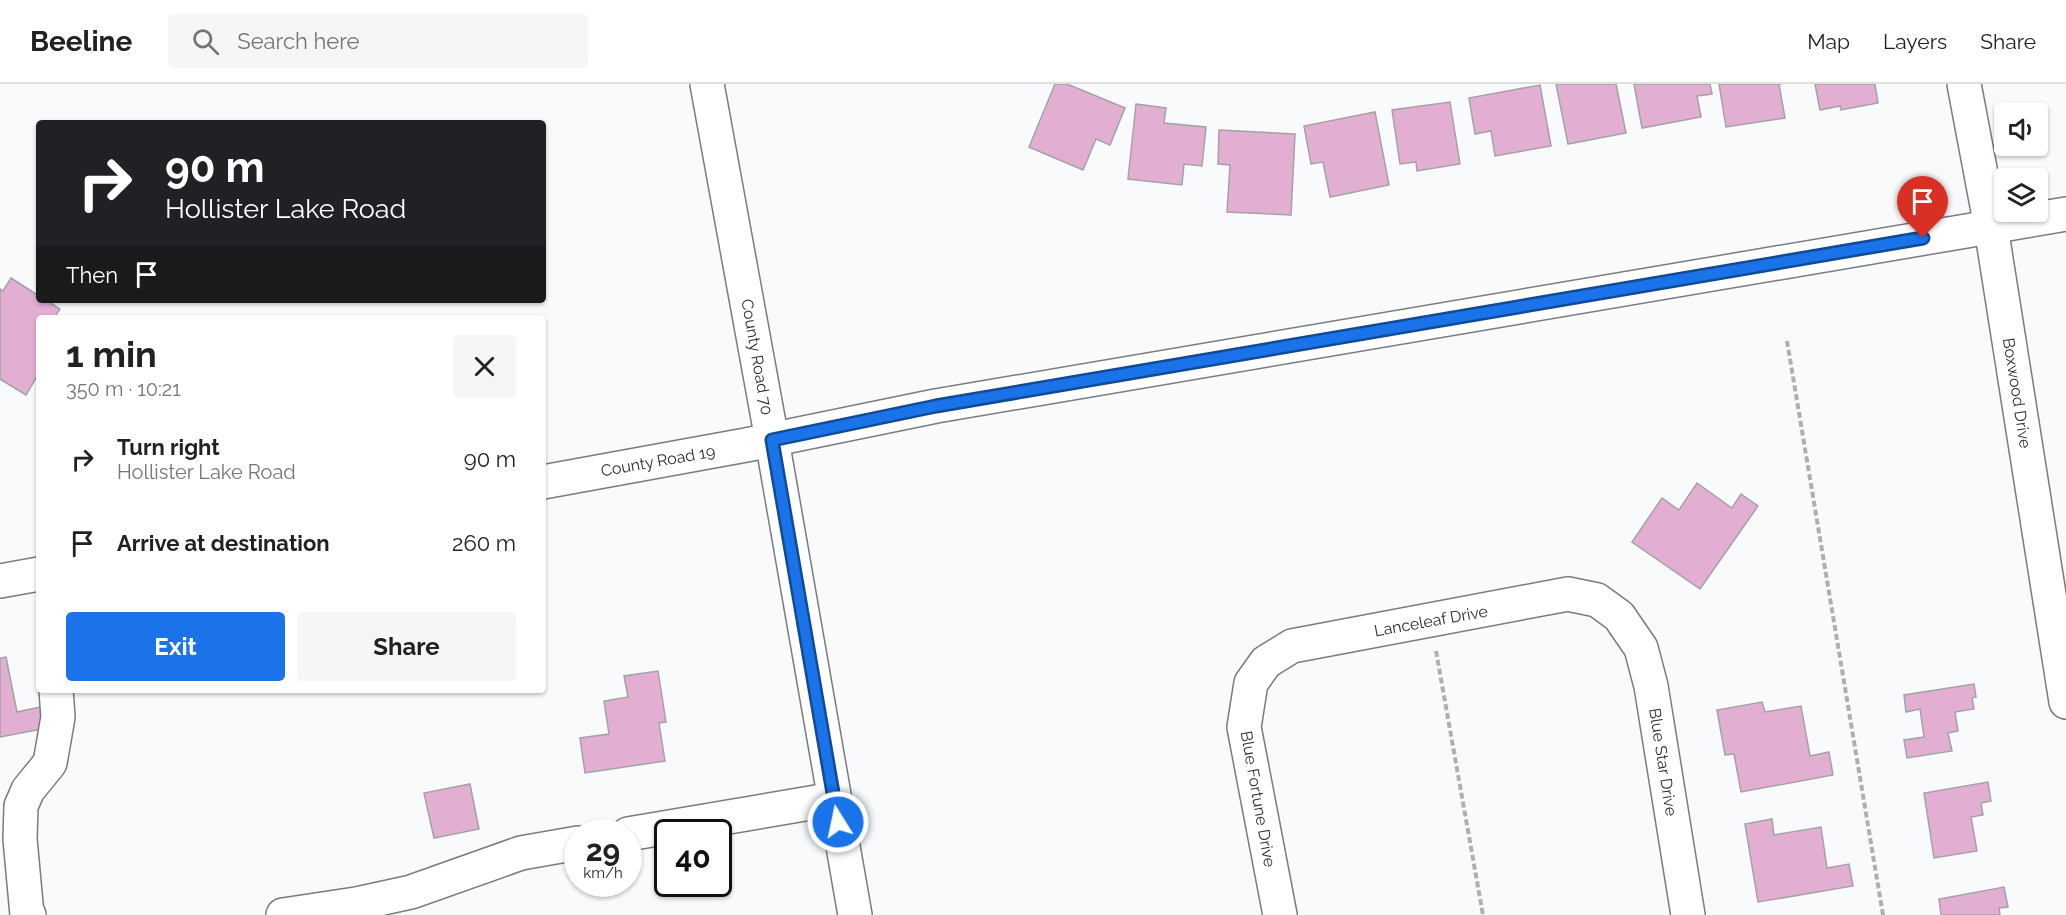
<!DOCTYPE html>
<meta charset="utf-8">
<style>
body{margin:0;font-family:Raleway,sans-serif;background:#f6f6f6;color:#202124;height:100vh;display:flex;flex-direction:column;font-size:22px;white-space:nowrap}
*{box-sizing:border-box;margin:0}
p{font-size:20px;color:#757577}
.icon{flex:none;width:33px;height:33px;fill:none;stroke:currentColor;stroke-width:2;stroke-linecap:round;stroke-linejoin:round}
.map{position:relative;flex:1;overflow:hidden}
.panel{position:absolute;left:36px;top:231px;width:510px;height:378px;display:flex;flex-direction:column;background:#fff;border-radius:6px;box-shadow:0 2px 4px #0004}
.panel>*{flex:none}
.top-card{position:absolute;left:36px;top:36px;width:510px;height:183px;border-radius:6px;box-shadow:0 2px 4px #0004;background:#202124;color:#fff;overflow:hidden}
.buttons{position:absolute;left:1994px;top:18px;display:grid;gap:12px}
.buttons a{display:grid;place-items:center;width:54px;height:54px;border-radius:6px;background:#fff;box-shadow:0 2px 4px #0004;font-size:30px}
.speed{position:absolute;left:564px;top:735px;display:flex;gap:12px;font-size:30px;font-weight:700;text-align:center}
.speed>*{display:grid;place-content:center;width:78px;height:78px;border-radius:50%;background:#fff;box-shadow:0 2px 4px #0004;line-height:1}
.speed small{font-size:15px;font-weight:400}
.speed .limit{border:3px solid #111;border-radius:9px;background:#fff;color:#111}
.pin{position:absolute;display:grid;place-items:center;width:51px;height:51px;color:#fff;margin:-62px -26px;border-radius:50% 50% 50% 0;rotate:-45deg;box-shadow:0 0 6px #0007}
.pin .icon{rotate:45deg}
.me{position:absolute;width:66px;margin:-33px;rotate:350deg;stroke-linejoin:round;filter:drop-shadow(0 0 4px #0008)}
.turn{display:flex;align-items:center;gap:21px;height:126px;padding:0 30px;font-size:27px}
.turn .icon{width:78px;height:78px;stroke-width:2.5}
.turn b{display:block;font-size:42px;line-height:51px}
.then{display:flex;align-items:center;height:57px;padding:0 30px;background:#0003;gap:12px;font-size:22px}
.round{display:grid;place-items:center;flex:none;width:63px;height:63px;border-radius:6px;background:#f6f6f6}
.summary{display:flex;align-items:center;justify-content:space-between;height:102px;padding:0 30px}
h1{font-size:36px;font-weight:700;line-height:45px}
.cta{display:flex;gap:12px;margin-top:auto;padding:12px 30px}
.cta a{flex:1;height:69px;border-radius:6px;background:#1a73e8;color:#fff;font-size:24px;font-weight:700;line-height:69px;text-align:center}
.cta a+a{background:#f6f6f6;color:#202124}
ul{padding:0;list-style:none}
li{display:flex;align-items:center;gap:18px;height:84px;padding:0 30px}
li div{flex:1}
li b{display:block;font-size:22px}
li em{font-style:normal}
header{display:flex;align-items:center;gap:36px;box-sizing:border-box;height:84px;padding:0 30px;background:#fff;border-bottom:2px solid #e0e0e0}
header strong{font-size:28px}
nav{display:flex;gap:33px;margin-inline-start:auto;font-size:21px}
.search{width:420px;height:54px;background:#f6f6f6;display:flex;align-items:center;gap:15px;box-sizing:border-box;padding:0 21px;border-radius:6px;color:#757577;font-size:22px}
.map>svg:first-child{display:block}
</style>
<header>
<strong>Beeline</strong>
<div class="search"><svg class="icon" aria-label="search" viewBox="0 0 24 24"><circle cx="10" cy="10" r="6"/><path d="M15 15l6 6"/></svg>Search here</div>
<nav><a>Map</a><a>Layers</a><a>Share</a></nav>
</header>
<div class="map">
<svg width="2066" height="831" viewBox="0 0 2066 831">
<rect width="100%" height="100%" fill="#f8fafc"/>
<g fill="#e2afd2" stroke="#a4a2a4" stroke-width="1.5">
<path d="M 1055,0 L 1067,0 L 1125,24 L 1110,61 L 1096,55 L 1083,86 L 1029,63 Z"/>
<path d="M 1556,0 L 1616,0 L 1626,49 L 1568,60 Z"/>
<path d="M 1634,0 L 1710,0 L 1712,10 L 1697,12 L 1701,33 L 1642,44 Z"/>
<path d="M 1719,0 L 1782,0 L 1779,0 L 1785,34 L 1726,43 Z"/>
<path d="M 1815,0 L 1875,0 L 1878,19 L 1841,26 L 1840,22 L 1820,26 Z"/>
<path d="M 1540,1 L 1551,62 L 1495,72 L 1491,47 L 1475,50 L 1469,14 Z"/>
<path d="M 1450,18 L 1460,80 L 1417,87 L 1416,78 L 1400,80 L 1392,26 Z"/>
<path d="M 1136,20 L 1166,24 L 1164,39 L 1206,43 L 1202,82 L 1184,80 L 1182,101 L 1128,95 Z"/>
<path d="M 1375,28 L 1389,101 L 1330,113 L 1323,78 L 1311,80 L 1304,42 Z"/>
<path d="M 1219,46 L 1295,50 L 1291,131 L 1227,128 L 1230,81 L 1218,80 Z"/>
<path d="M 11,194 L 39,212 L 39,216 L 46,216 L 60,225 L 54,234 L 39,234 L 39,259 L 37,261 L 39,262 L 39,289 L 26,311 L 0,295 L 0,205 L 3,207 Z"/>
<path d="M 1697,399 L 1732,424 L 1741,410 L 1758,422 L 1700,505 L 1632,458 L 1662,414 L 1679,426 Z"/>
<path d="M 6,573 L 17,628 L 45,622 L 48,644 L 0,653 L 0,574 Z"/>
<path d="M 658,587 L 666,638 L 659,639 L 665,677 L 585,689 L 580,654 L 609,650 L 604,617 L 628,613 L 624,592 Z"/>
<path d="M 1974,600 L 1976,613 L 1972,614 L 1974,625 L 1955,628 L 1958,647 L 1948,649 L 1952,667 L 1907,674 L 1904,656 L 1924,653 L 1920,625 L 1906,628 L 1904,611 Z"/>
<path d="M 1762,618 L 1765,628 L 1801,622 L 1810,672 L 1829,668 L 1833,691 L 1741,708 L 1734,670 L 1725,671 L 1717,626 Z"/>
<path d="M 1988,698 L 1991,717 L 1981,719 L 1983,731 L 1971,733 L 1977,767 L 1934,774 L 1924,709 Z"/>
<path d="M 470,700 L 479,745 L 434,754 L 424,709 Z"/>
<path d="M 1772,735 L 1774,751 L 1821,743 L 1827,784 L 1849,780 L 1853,802 L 1758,818 L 1745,740 Z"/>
<path d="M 2004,803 L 2008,823 L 1999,824 L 2000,831 L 1941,831 L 1939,815 Z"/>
</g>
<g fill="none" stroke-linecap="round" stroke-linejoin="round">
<g stroke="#7a7b7d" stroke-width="36">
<g id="minor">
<path d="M 707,0 L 772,356 L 855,831"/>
<path d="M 1964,0 L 1991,143 L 2066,618"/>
<path d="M 543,398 L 746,361 L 936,322 L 2066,130"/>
<path d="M 0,497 L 39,490"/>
<path d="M 628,750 L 834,715"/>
<path d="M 29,831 L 27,831 L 20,755 L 21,722 L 28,706 L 50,679 L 58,633 L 56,606"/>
<path d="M 283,831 L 356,820 L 411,808 L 521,769 L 578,759"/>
<path d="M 1280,831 L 1244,643 L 1251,599 L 1266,578 L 1292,562 L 1568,510 L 1597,516 L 1619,532 L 1641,564 L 1651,602 L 1688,831"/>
</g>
</g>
<g stroke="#adafb0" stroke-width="4" stroke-dasharray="6 3" stroke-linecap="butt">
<path d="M 1787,257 L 1883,831"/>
<path d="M 1436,567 L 1483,831"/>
</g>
<use href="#minor" stroke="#fff" stroke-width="33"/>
</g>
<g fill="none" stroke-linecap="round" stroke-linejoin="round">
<g stroke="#114b97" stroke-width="15">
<path id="route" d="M 838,738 L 772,356 L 936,322 L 1923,154"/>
</g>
<use href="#route" stroke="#1a73e8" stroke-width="10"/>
</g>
<g text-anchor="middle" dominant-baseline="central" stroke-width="6" stroke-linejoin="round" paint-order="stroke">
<g font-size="16" fill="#2c2d2d" stroke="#fff">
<text transform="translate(757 273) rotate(80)">County Road 70</text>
<text transform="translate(2017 309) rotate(81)">Boxwood Drive</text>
<text transform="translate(658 377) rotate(-10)">County Road 19</text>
<text transform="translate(1431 537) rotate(-10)">Lanceleaf Drive</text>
<text transform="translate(1663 678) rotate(81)">Blue Star Drive</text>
<text transform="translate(1258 715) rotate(80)">Blue Fortune Drive</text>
</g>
</g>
</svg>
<div class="buttons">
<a><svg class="icon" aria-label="sound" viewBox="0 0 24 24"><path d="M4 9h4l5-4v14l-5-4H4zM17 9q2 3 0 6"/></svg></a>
<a><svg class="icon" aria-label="layers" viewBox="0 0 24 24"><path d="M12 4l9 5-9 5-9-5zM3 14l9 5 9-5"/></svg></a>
</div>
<div class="speed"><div>29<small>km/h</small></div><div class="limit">40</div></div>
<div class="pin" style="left:1923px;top:154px;background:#d93025"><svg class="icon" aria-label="arrive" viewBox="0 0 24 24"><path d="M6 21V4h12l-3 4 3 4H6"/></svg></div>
<svg class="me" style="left:838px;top:738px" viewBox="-20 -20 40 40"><circle r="17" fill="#1a73e8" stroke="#fff" stroke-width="3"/><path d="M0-11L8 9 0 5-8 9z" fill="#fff"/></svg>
<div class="top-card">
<div class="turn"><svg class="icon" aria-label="right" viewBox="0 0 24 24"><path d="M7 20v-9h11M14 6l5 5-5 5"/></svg><div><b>90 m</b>Hollister Lake Road</div></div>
<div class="then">Then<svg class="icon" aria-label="arrive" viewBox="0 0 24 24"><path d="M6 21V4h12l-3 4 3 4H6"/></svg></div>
</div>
<section class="panel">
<div class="summary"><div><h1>1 min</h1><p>350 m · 10:21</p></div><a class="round"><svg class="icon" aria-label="close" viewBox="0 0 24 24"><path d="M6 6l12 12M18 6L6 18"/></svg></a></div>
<ul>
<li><svg class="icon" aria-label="right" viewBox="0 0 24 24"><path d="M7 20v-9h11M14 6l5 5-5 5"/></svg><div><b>Turn right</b><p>Hollister Lake Road</p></div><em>90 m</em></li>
<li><svg class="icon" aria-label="arrive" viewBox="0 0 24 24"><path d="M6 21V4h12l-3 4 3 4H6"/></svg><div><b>Arrive at destination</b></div><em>260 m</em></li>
</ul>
<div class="cta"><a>Exit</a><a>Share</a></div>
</section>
</div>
